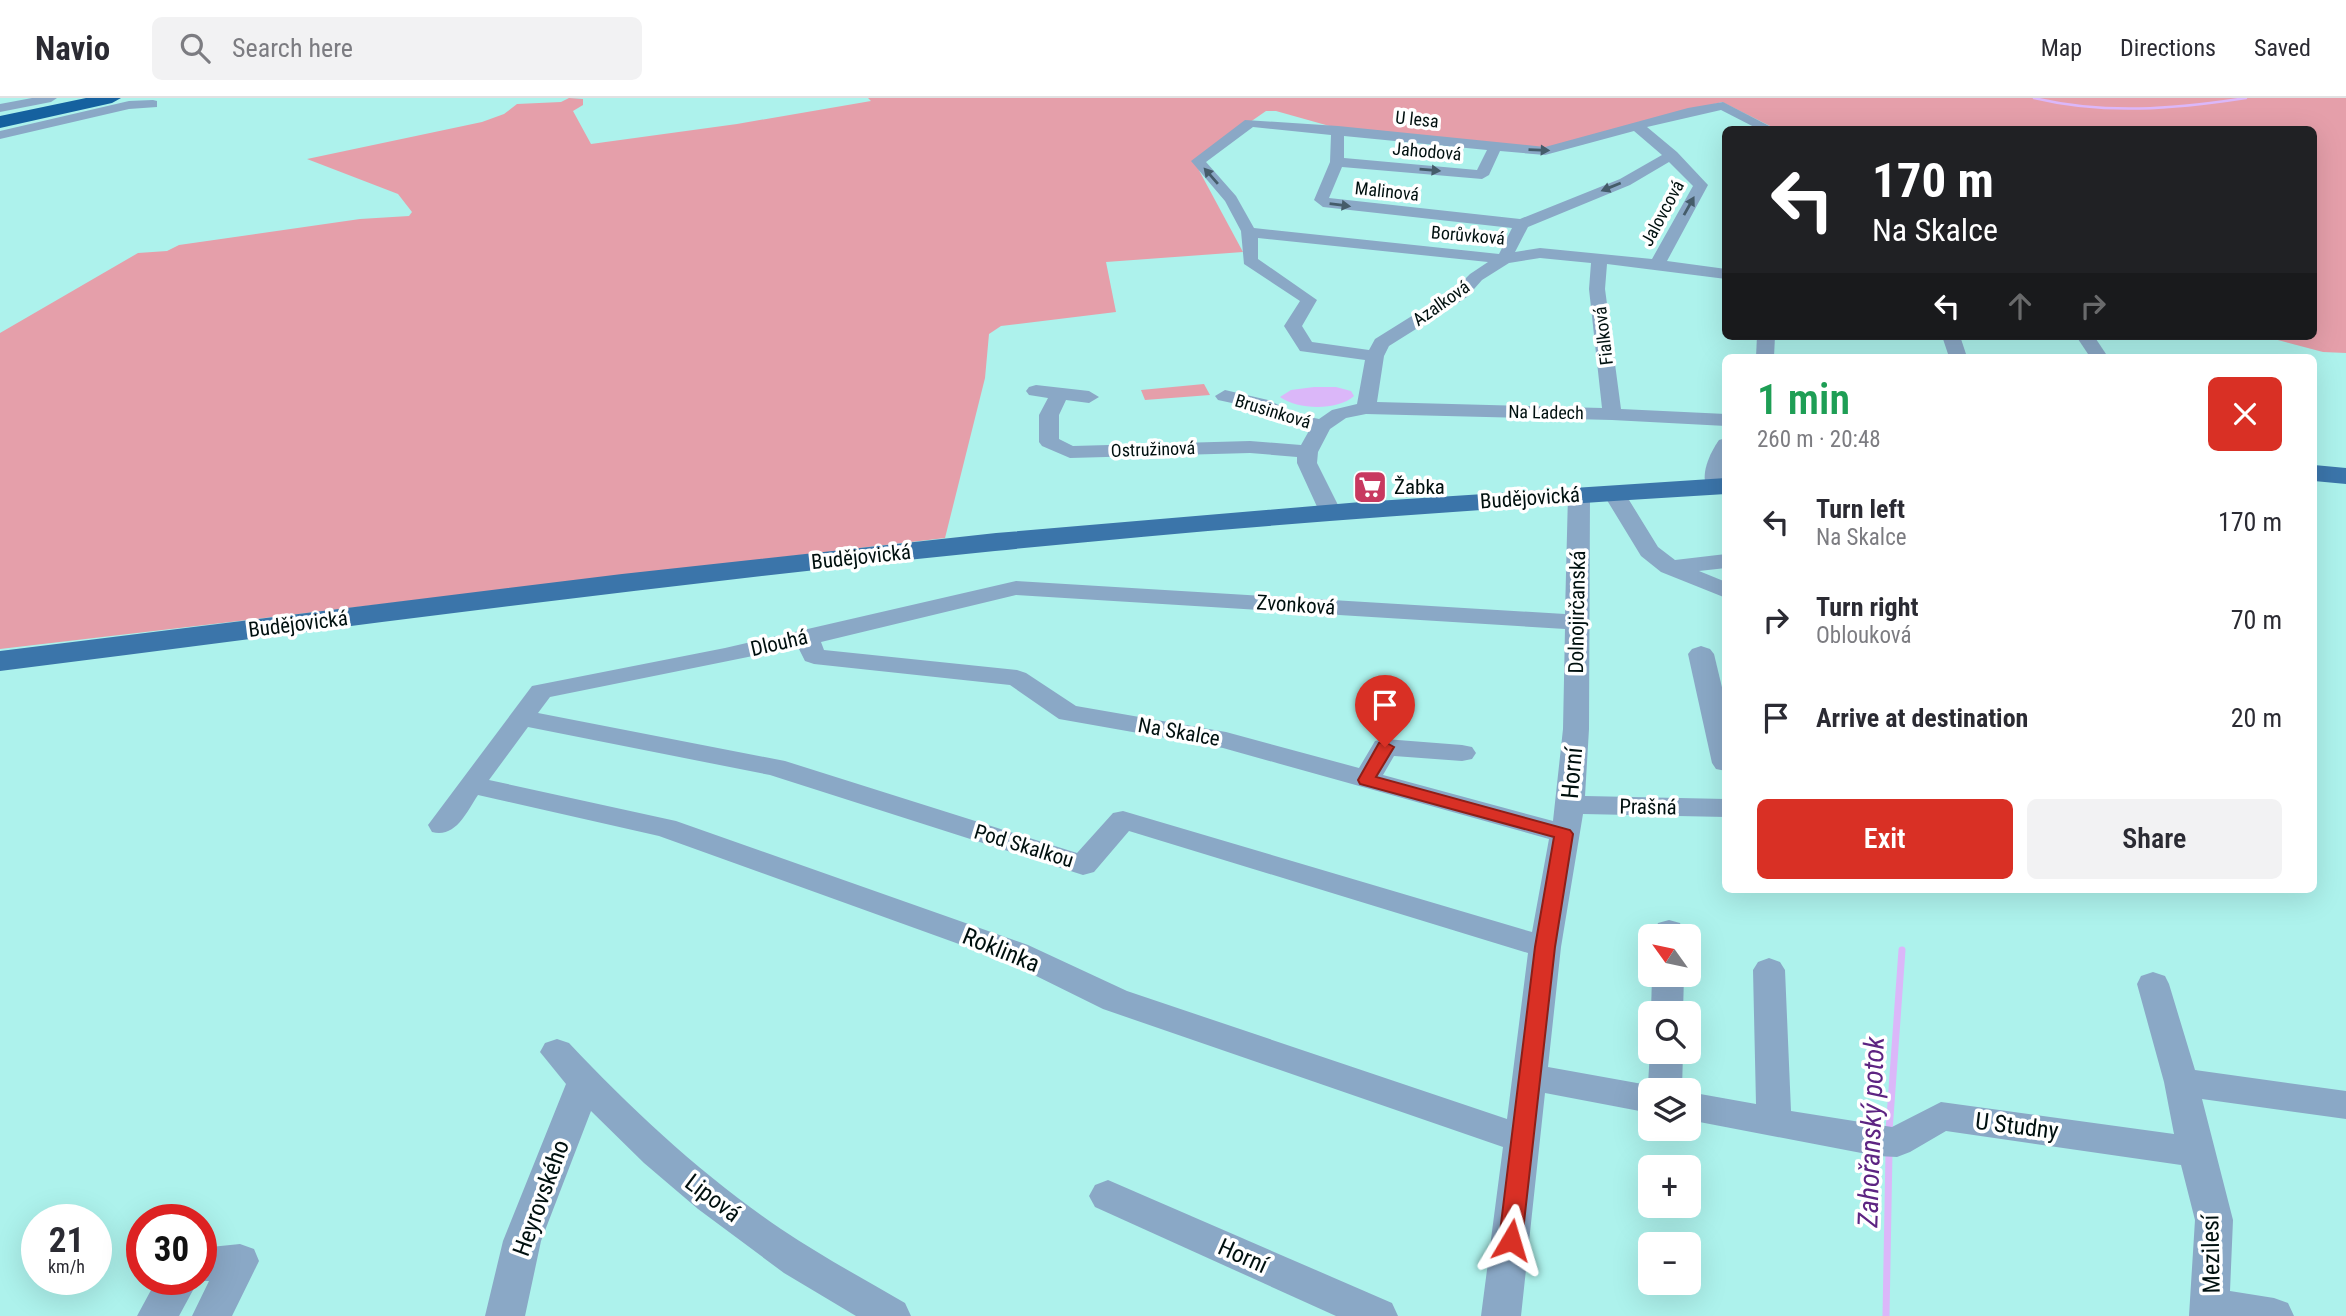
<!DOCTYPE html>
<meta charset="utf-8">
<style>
body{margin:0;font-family:"Roboto Condensed",sans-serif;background:#f2f2f3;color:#2b2b33;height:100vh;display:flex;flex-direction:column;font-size:26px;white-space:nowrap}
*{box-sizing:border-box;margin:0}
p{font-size:23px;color:#7c7c81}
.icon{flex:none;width:38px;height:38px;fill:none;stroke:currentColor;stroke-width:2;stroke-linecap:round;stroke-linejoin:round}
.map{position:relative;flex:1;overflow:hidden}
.side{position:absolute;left:1722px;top:256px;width:595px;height:539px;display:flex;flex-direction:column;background:#fff;border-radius:10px;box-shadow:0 7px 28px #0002}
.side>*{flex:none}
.hud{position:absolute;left:1722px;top:28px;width:595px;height:214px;border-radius:10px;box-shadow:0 7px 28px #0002;background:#202124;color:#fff;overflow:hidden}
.needle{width:46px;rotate:303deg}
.buttons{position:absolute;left:1638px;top:826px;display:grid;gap:14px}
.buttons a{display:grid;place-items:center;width:63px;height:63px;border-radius:10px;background:#fff;box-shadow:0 7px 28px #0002;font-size:35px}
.speed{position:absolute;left:21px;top:1106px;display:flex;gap:14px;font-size:35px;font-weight:700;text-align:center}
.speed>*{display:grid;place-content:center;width:91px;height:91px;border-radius:50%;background:#fff;box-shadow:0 7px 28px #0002;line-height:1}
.speed small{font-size:18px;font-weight:400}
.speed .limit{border:10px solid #d22;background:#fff;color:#111}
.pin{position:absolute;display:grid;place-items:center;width:60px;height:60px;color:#fff;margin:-72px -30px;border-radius:50% 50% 50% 0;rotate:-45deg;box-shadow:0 0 7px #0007}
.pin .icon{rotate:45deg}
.me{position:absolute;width:77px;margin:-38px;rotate:7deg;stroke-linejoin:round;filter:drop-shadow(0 0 5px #0008)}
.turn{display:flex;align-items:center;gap:24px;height:147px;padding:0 35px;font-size:32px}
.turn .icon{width:91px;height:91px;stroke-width:2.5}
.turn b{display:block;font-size:49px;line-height:60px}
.lanes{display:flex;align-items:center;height:66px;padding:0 35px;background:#0003;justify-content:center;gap:35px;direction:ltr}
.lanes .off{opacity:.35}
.round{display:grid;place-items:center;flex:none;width:74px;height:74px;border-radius:10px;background:#f2f2f3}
.headline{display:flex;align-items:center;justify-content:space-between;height:119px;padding:0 35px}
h1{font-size:42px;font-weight:600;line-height:52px;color:#1e9e55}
.action{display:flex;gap:14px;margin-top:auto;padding:14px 35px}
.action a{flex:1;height:80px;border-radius:10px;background:#d93025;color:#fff;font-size:28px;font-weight:600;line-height:80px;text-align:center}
.action a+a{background:#f2f2f3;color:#2b2b33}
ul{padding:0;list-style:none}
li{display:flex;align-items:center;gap:21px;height:98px;padding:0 35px}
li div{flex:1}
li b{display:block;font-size:26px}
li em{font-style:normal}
header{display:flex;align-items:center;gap:42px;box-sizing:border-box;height:98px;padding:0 35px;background:#fff;border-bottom:2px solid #e1e1e2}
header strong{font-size:33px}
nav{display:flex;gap:38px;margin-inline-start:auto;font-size:24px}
.search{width:490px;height:63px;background:#f2f2f3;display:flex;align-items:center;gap:18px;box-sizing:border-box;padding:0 24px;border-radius:10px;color:#7c7c81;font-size:26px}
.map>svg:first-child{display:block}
</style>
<header>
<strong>Navio</strong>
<div class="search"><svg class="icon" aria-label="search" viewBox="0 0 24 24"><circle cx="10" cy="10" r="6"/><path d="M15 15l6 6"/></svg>Search here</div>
<nav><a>Map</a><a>Directions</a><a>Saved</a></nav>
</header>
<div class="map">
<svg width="2346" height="1218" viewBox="0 0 2346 1218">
<rect width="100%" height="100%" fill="#adf2ec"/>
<g fill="#e59faa">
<path d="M 569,0 L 583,1 L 583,7 L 573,13 L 591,46 L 737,26 L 871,3 L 868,0 L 2346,0 L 2346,255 L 2323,254 L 2263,238 L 2314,238 L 2314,32 L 1776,31 L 1722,4 L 1546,51 L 1333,29 L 1276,13 L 1266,13 L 1194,63 L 1243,154 L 1106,164 L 1116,214 L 1001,228 L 989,236 L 985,280 L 945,440 L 0,551 L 0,235 L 138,155 L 167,153 L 179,147 L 360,121 L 409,118 L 412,114 L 398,96 L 307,61 L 482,24 L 504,16 L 517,6 L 561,4 Z"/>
<path d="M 1204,286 L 1210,297 L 1145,302 L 1141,292 Z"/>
</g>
<path fill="#dbb7f9" d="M 1314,289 L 1336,289 L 1351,293 L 1354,298 C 1337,313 1298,312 1280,299 L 1291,292 Z"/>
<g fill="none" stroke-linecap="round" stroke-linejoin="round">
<path stroke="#dbb7f9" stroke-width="2.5" d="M 2034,0 C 2105,17 2174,11 2246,0"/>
<g stroke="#dbb7f9" stroke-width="7">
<path d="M 1889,1033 L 1902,852"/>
<path d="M 1886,1218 L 1889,1054"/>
</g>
<g fill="#8aa8c6" fill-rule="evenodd">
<path d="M 32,0 L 57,0 L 51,4 L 0,14 L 0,6 Z"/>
<path d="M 153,2 L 157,3 L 157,9 L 129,11 L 0,41 L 0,33 L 129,3 Z"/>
<path d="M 1723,4 L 1777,32 L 1760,32 L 1721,12 L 1647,29 L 1677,54 L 1708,87 L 1667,163 L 1726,171 L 1726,181 L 1607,166 L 1605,191 L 1621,311 L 1726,316 L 1726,328 L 1612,322 L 1366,316 L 1346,320 L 1330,331 L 1318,354 L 1317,365 L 1341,413 L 1338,418 L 1322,418 L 1319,413 L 1297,365 L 1297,359 L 1250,355 L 1070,360 L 1042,348 L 1039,344 L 1039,317 L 1048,300 L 1029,297 L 1026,293 L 1029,289 L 1036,287 L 1089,293 L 1099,299 L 1089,305 L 1066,302 L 1059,317 L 1059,341 L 1073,348 L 1250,343 L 1301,347 L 1310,331 L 1286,325 L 1255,310 L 1218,302 L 1215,298 L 1225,292 L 1268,302 L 1300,317 L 1319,321 L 1332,312 L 1357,306 L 1365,262 L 1300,253 L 1284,228 L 1300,203 L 1244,166 L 1241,133 L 1225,103 L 1191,63 L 1245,22 L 1338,28 L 1545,49 L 1688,10 ZM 1253,29 L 1331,37 L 1330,64 L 1314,102 L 1323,109 L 1512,130 L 1499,156 L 1254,130 L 1236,98 L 1206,64 ZM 1634,33 L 1662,57 L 1620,81 L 1520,121 L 1329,100 L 1342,69 L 1482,81 L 1489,77 L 1500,53 L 1545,57 ZM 1344,38 L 1487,52 L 1477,72 L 1344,60 ZM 1669,64 L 1693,88 L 1652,161 L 1540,150 L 1515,154 L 1528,129 L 1630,87 ZM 1258,140 L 1488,164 L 1470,176 L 1455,191 L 1375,241 L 1369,252 L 1312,244 L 1302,228 L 1317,202 L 1258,161 ZM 1540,160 L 1591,165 L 1589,191 L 1602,310 L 1377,304 L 1384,258 L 1389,248 L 1467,199 L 1482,182 L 1509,165 Z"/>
<path d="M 1757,238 L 1775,238 L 1774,259 L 1756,259 Z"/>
<path d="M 1942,238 L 1960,238 L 1967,259 L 1949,259 Z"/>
<path d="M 2076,238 L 2094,238 L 2108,259 L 2090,259 Z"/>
<path d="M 1726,340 L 1726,390 L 1716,394 L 1708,393 C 1699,377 1710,355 1719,342 Z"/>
<path d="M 1613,388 L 1621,389 L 1658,449 L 1675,462 L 1726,456 L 1726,470 L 1699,473 L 1726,484 L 1726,500 L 1661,474 L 1641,458 L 1602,394 L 1605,389 Z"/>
<path d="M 1579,390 L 1587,391 L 1590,396 L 1589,631 L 1585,698 L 1726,701 L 1726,719 L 1583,716 L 1561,849 L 1548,969 L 1648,987 L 1650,952 L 1650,954 L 1683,954 L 1682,992 L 1650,992 L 1650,1015 L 1545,995 L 1521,1218 L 1481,1218 L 1503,1049 L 1103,911 L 1006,863 L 659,738 L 478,697 C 466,715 456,740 432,734 L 428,727 L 532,588 L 725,550 L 1016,483 L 1565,516 L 1568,396 L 1571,391 ZM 1016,497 L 1565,531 L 1563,631 L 1553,723 L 1383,677 L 1394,658 L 1462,663 L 1472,661 L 1476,655 L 1472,649 L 1462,647 L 1385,641 L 1375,643 L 1359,670 L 1226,634 L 1076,608 L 1026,575 L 1017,572 L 824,552 L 821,544 ZM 798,549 L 805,563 L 814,566 L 1010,587 L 1059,621 L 1223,650 L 1549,741 L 1532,834 L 1123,713 L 1113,715 L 1077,755 L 785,663 L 538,615 L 550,599 ZM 528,629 L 770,677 L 1083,777 L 1094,774 L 1129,733 L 1528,855 L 1507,1021 L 1127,893 L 1028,847 L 676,723 L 489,682 Z"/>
<path d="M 1701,548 L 1710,551 L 1714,556 L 1726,606 L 1726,673 L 1716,671 L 1712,665 L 1688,556 L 1692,551 Z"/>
<path d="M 1669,822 L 1680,825 L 1685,838 L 1653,838 L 1658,825 Z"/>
<path d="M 1769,860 L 1780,864 L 1785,872 L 1791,1013 L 1892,1029 L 1941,1004 L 2174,1036 L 2164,984 L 2137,886 L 2141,878 L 2153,874 L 2165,878 L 2169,886 L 2195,972 L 2346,993 L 2346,1021 L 2202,1001 L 2233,1122 L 2230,1193 L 2274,1200 L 2288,1205 L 2294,1218 L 2189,1218 L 2195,1122 L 2181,1067 L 1946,1033 L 1910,1054 L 1897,1059 L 1877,1058 L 1689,1022 L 1689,994 L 1756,1006 L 1753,872 L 1758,864 Z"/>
<path d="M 1652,877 L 1684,877 L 1683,915 L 1651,915 Z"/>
<path d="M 557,941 L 569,945 C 634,1014 703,1078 781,1131 C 821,1158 864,1181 905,1205 L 911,1218 L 856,1218 L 784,1175 L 698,1111 L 644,1065 L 591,1013 L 541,1143 L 525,1218 L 485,1218 L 503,1143 L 566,986 L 540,954 L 545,945 Z"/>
<path d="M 1108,1082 L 1392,1205 L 1398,1218 L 1336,1218 L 1095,1109 L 1089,1098 L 1095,1087 Z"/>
<path d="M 240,1146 L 254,1151 L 259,1163 L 232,1218 L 192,1218 L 209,1183 L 198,1183 L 179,1218 L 137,1218 L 157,1181 L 201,1181 L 201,1150 Z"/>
</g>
<g fill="#3b75aa" fill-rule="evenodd">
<path d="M 2314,367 L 2346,370 L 2346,386 L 2314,383 Z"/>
<path d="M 1726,380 L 1726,396 C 1482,411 1238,428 995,453 C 663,486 332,531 0,573 L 0,553 L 622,476 L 996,435 L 1361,404 Z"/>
</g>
<path fill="#15619f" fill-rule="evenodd" d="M 86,0 L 121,0 L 112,5 L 0,30 L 0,18 Z"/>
</g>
<defs><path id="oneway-solid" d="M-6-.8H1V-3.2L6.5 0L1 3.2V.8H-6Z" transform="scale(1.75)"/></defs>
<g fill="#455c6a">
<use href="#oneway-solid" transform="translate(1539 52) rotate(2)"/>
<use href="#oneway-solid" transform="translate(1430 72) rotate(5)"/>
<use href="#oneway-solid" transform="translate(1211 78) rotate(-131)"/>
<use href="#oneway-solid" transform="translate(1611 89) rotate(158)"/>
<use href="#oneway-solid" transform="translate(1340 107) rotate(7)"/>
<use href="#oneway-solid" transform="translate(1689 108) rotate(-61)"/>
</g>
<path fill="#d93025" stroke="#8d1f18" stroke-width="2" d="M 1385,644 L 1394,649 L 1376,679 L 1570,732 L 1573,736 L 1555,849 L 1522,1142 L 1519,1149 L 1511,1152 L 1503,1149 L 1499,1142 L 1535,849 L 1554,739 L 1360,686 L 1358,682 L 1379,645 Z"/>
<defs>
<g id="supermarket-square" transform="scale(1.75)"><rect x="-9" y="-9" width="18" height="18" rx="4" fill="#c83960" stroke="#fff"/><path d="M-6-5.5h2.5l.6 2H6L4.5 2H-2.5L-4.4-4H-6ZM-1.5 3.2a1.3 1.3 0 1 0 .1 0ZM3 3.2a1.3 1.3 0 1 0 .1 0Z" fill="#fff"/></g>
</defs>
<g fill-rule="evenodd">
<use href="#supermarket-square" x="1370" y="389"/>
</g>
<g text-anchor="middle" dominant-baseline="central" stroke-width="7" stroke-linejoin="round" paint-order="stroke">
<g font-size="18" fill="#00100f" stroke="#fff">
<text transform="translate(1417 21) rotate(6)">U lesa</text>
<text transform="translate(1427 53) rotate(5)">Jahodová</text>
<text transform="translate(1387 93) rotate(6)">Malinová</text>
<text transform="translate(1662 115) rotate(-62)">Jalovcová</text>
<text transform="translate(1468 137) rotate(5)">Borůvková</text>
<text transform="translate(1441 205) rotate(-35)">Azalková</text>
<text transform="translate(1603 238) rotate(-97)">Fialková</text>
<text transform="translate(1273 313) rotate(17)">Brusinková</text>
<text transform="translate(1546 314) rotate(1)">Na Ladech</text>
<text transform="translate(1153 351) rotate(-2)">Ostružinová</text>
</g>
<g font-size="21" fill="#00100f" stroke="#fff" text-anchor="start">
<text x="1394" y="389">Žabka</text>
</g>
<g font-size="21" fill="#00100f" stroke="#fff">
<text transform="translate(1530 400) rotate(-4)">Budějovická</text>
<text transform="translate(861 459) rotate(-6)">Budějovická</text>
<text transform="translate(1296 507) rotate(4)">Zvonková</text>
<text transform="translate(1577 514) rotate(-89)">Dolnojirčanská</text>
<text transform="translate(298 526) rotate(-7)">Budějovická</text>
<text transform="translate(779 545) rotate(-13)">Dlouhá</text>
<text transform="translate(1179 634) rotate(10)">Na Skalce</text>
<text transform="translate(1648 709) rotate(1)">Prašná</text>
<text transform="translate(1024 748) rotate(17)">Pod Skalkou</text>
</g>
<g font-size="24" fill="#00100f" stroke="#fff">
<text transform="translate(1572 675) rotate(-85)">Horní</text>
<text transform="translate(1001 852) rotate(22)">Roklinka</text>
<text transform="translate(2017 1028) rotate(7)">U Studny</text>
<text transform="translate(541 1100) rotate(-70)">Heyrovského</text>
<text transform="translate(713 1100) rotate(37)">Lipová</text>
<text transform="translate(2211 1156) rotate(-91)">Mezilesí</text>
<text transform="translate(1243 1158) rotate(24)">Horní</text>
</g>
<g font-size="28" font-style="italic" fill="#5d2482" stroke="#fff">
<text transform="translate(1871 1034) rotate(-88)">Zahořanský potok</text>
</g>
</g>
</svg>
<div class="buttons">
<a><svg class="needle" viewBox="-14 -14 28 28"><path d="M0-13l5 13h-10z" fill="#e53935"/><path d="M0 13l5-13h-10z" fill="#7c7c81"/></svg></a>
<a><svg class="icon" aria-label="search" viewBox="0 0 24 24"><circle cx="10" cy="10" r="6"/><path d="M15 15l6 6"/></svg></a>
<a><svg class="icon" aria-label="layers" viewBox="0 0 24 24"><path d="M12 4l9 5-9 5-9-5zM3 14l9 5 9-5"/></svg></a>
<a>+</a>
<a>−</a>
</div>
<div class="speed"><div>21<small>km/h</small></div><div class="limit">30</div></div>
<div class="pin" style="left:1385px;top:649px;background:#d93025"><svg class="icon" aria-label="arrive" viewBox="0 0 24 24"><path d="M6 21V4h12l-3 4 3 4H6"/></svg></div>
<svg class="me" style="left:1511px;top:1142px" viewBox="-20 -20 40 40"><path d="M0-17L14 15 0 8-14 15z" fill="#d93025" stroke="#fff" stroke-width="4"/></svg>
<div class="hud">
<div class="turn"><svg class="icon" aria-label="left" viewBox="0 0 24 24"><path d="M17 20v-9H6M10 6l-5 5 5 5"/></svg><div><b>170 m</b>Na Skalce</div></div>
<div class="lanes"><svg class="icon" aria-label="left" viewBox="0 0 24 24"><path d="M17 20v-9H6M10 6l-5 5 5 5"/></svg><svg class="icon off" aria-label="ahead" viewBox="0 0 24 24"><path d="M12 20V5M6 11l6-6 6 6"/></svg><svg class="icon off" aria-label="right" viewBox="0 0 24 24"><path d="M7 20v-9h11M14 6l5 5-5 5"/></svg></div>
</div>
<section class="side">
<div class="headline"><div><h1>1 min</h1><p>260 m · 20:48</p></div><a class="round" style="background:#d93025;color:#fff"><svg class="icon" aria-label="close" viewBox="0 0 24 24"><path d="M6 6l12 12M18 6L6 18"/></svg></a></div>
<ul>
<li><svg class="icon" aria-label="left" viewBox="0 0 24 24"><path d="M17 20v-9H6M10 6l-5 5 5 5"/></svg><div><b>Turn left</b><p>Na Skalce</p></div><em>170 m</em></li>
<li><svg class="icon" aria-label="right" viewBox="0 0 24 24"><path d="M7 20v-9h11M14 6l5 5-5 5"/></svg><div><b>Turn right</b><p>Oblouková</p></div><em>70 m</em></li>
<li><svg class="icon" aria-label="arrive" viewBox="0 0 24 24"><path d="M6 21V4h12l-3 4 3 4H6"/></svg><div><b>Arrive at destination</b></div><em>20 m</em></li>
</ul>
<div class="action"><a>Exit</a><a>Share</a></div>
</section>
</div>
